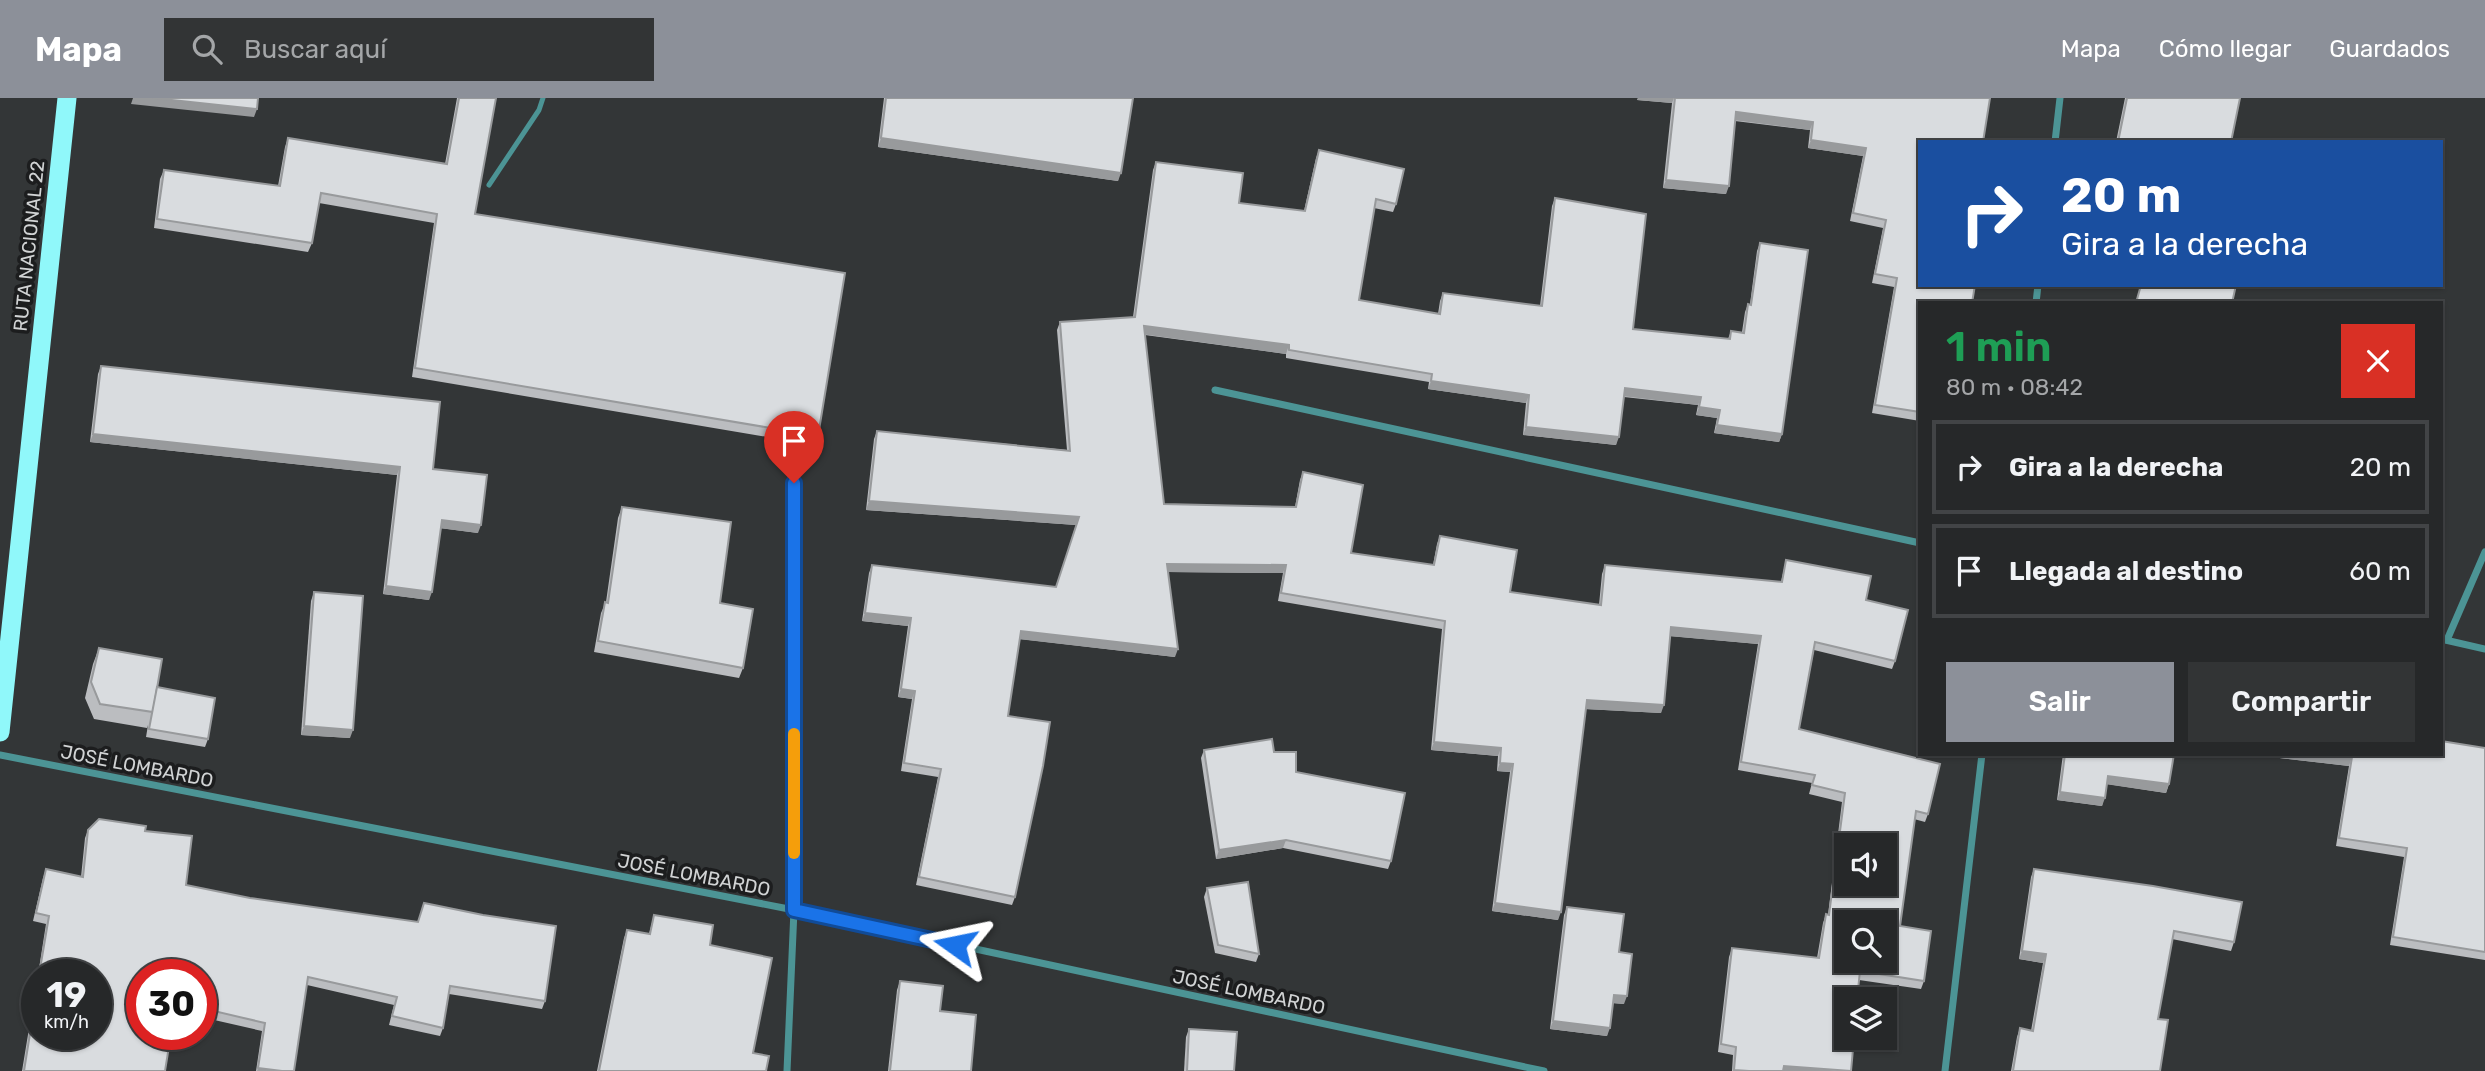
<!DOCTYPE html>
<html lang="es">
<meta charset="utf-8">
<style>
body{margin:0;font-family:Rubik,sans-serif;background:#323435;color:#f1f3f6;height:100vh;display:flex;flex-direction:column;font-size:26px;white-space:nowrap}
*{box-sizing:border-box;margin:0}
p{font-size:23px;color:#a4a6a8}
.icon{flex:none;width:38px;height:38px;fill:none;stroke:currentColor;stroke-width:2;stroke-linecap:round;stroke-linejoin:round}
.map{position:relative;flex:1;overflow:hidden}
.details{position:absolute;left:1918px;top:203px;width:525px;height:455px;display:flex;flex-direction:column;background:#262829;border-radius:0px;box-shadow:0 2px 5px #0004,0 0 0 2px #424446}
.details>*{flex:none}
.banner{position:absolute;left:1918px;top:42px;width:525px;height:147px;border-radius:0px;box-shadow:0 2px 5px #0004,0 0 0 2px #424446;background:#1a4fa0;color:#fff;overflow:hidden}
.controls{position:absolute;left:1834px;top:735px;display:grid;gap:14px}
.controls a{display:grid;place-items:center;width:63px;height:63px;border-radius:0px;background:#262829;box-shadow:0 2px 5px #0004,0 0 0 2px #424446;font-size:35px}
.speed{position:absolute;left:21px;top:861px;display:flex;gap:14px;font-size:35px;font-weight:700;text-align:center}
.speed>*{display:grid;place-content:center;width:91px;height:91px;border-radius:50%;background:#262829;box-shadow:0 2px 5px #0004,0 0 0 2px #424446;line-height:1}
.speed small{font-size:18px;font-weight:400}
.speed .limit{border:10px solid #d22;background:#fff;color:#111}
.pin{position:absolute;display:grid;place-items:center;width:60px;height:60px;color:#fff;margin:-72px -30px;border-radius:50% 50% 50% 0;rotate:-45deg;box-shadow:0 0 7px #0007}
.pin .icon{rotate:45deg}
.me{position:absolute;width:77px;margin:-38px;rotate:282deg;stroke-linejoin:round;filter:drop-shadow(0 0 5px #0008)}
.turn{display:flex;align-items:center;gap:24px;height:147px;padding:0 28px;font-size:32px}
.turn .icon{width:91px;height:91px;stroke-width:2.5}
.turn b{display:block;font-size:49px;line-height:60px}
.round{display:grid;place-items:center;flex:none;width:74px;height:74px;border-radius:0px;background:#323435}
.head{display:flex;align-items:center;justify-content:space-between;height:119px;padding:0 28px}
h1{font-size:42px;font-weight:600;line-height:52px;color:#1e9e55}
.primary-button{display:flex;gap:14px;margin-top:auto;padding:14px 28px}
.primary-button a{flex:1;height:80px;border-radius:0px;background:#8c9099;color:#fff;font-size:28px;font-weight:600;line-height:80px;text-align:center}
.primary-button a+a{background:#323435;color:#f1f3f6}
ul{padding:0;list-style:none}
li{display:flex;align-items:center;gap:21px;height:94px;margin:0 14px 10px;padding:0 14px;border:4px solid #424446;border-radius:0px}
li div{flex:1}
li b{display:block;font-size:26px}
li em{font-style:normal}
header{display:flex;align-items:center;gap:42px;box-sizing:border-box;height:98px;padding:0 35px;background:#8c9099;color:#fff}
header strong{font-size:33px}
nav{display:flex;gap:38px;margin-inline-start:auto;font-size:24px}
.search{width:490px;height:63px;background:#323435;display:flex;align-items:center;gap:18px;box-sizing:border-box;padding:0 24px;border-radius:0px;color:#a4a6a8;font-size:26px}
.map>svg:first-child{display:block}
</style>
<header>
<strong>Mapa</strong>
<div class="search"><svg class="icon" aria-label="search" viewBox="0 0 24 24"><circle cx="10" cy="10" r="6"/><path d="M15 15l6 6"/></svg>Buscar aquí</div>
<nav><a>Mapa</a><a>Cómo llegar</a><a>Guardados</a></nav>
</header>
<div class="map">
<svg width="2485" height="973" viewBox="0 0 2485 973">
<rect width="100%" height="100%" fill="#333637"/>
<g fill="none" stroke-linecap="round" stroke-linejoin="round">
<path stroke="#4c9495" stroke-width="5" d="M 489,87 L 539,12 L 543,0"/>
<g stroke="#4c9495" stroke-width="7">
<path d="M 2055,44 L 2060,0"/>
<path d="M 2036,205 L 2038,187"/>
<path d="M 1215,292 L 1920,445"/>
<path d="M 2441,541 L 2485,551"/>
<path d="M 2447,542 L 2485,454"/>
<path d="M 0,657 L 794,812 L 1544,973"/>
<path d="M 787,973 L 794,812 L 794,385"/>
<path d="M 1945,973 L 1982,656"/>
</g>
<path stroke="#90f8fa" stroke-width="19" d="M 0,634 L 67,0"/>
</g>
<g fill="#bbbdc0">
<path d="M 457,0 L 496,0 L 475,116 L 818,338 L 815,347 L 412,279 L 434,125 L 319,105 L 312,145 L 308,154 L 154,130 L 160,81 L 164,72 L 278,88 L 285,49 L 288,40 L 445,66 Z"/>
<path d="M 884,0 L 1133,0 L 1118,83 L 878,49 Z"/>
<path d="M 1638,0 L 1990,0 L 1920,205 L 1920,323 L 1872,315 L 1894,189 L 1872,185 L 1883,130 L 1850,123 L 1863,58 L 1808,50 L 1810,32 L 1735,23 L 1726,96 L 1663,90 L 1672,5 L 1637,2 Z"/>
<path d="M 2125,0 L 2240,0 L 2231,44 L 2116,44 Z"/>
<path d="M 1319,52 L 1396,106 L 1393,114 L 1374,110 L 1359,202 L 1438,216 L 1440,203 L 1443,195 L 1540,208 L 1552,108 L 1555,100 L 1633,231 L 1728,241 L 1731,233 L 1742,234 L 1745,214 L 1748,206 L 1750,206 L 1757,153 L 1760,145 L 1782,336 L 1779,344 L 1714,335 L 1717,320 L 1696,317 L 1698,307 L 1624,299 L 1616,347 L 1523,337 L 1526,305 L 1428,291 L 1429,284 L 1286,260 L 1286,256 L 1145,237 L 1164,406 L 1295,409 L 1300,382 L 1303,374 L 1351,455 L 1433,467 L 1437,446 L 1440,438 L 1510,494 L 1599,507 L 1602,476 L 1605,467 L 1781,484 L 1786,462 L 1866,502 L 1895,563 L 1892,571 L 1814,552 L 1799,631 L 1928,716 L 1925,724 L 1914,721 L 1900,828 L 1924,883 L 1921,891 L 1859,882 L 1851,973 L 1732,973 L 1733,957 L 1718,954 L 1729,859 L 1732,850 L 1817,860 L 1823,825 L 1826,816 L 1828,817 L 1842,704 L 1809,696 L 1812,685 L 1738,672 L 1758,546 L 1670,538 L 1661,615 L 1586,611 L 1558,822 L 1492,813 L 1510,674 L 1497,673 L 1498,658 L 1431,652 L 1442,531 L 1278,503 L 1283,475 L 1168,474 L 1175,559 L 1020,541 L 1008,618 L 1015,799 L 1012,807 L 916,787 L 938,679 L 901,673 L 912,601 L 898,599 L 908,528 L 862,523 L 869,475 L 872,467 L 1056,489 L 1076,427 L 866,412 L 874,341 L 877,333 L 1067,352 L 1057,232 L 1060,224 L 1133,219 L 1153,72 L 1156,64 L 1239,105 L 1304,113 L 1316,60 Z"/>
<path d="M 101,268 L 433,371 L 478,435 L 440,430 L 429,502 L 383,496 L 397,377 L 90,344 L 98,276 Z"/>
<path d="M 622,409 L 743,570 L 739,580 L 594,554 L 601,515 L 606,504 L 618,420 Z"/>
<path d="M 314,494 L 350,640 L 301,637 L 311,503 Z"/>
<path d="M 99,550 L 157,589 L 208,641 L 205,649 L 146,639 L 148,627 L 147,630 L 94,621 L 85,600 L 93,566 Z"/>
<path d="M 2485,650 L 2485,862 L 2390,847 L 2404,759 L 2336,748 L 2349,668 L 2263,658 L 2263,656 L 2441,656 Z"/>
<path d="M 1204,652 L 1274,654 L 1391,763 L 1388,771 L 1283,750 L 1216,761 L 1201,660 Z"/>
<path d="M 2063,656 L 2174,656 L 2169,686 L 2166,695 L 2107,686 L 2102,708 L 2057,702 Z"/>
<path d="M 88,732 L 145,733 L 186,787 L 545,903 L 542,911 L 449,896 L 443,930 L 440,938 L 389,927 L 394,907 L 307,887 L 294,973 L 256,973 L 262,933 L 201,919 L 201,877 L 142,877 L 165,973 L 22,973 L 37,882 L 37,936 L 96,877 L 38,877 L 46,826 L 33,823 L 43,780 L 46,771 L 81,779 L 85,740 Z"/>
<path d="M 2034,771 L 2234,844 L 2231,853 L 2172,841 L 2158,921 L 2160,973 L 2011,973 L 2017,939 L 2020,930 L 2031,933 L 2043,865 L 2019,861 L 2031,779 Z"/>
<path d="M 1207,790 L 1259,856 L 1256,864 L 1215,855 L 1204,799 Z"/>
<path d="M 1567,809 L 1619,854 L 1624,906 L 1613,905 L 1607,938 L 1550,931 L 1564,817 Z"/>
<path d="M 654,817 L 710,847 L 753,955 L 766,973 L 597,973 L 624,840 L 627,832 L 649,836 Z"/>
<path d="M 900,883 L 940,913 L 971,973 L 888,973 L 897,892 Z"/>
<path d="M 1189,931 L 1234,973 L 1184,973 L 1186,939 Z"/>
</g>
<g fill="#989a9c">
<path d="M 133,0 L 153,0 L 257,11 L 254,19 L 131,6 Z"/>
<path d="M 1638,0 L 1674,0 L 1672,5 L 1637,2 Z"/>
<path d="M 1736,14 L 1813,24 L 1810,32 L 1733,22 Z"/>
<path d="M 881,40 L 1121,75 L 1118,83 L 878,49 Z"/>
<path d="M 1811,42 L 1866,50 L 1863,58 L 1808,50 Z"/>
<path d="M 1666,82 L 1729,88 L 1726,96 L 1663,90 Z"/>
<path d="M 1144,228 L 1289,247 L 1286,256 L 1141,236 Z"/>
<path d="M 1431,283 L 1529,297 L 1526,305 L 1428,291 Z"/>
<path d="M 1625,290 L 1701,299 L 1698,307 L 1622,298 Z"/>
<path d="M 1699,309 L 1720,312 L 1717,320 L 1696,317 Z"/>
<path d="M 1717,327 L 1782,336 L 1779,344 L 1714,335 Z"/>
<path d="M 1526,329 L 1619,339 L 1616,347 L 1523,337 Z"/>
<path d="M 93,336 L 400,369 L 397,377 L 90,344 Z"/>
<path d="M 869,403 L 1079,419 L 1076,427 L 866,412 Z"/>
<path d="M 442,422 L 481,427 L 478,435 L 439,430 Z"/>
<path d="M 1167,466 L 1286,467 L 1283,475 L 1165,474 Z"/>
<path d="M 386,488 L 432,494 L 429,502 L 383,496 Z"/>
<path d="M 865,515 L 911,520 L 908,528 L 862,523 Z"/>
<path d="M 1671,529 L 1761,538 L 1758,546 L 1668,538 Z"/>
<path d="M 1021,533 L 1178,551 L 1175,559 L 1018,541 Z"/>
<path d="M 901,591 L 915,593 L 912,601 L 898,599 Z"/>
<path d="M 1587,602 L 1664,607 L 1661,615 L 1584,611 Z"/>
<path d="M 304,628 L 353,632 L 350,640 L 301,637 Z"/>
<path d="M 1434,644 L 1501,650 L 1498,658 L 1431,652 Z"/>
<path d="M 2263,656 L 2325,656 L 2352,659 L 2349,668 L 2263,658 Z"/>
<path d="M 1500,665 L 1513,666 L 1510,674 L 1497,673 Z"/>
<path d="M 2108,678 L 2169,686 L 2166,695 L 2105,686 Z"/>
<path d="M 2060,694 L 2105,700 L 2102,708 L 2057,702 Z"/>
<path d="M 1286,742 L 1283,750 L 1216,761 L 1219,752 Z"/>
<path d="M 1495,805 L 1561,814 L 1558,822 L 1492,813 Z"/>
<path d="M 2022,853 L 2046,856 L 2043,865 L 2019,861 Z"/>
<path d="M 1614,897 L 1627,898 L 1624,906 L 1611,905 Z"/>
<path d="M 1553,923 L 1610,930 L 1607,938 L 1550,931 Z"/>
<path d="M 1784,968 L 1841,973 L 1782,973 Z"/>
<path d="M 258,970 L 282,973 L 257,973 Z"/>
</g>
<g fill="#d9dcdf" stroke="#989a9c" stroke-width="2" fill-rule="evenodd">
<path d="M 153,0 L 258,0 L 257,11 Z"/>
<path d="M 459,0 L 496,0 L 475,116 L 845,175 L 818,338 L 415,270 L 437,116 L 321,95 L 312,145 L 157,121 L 164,72 L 280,88 L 288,40 L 447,66 Z"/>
<path d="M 886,0 L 1133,0 L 1121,75 L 881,40 Z"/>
<path d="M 1675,0 L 1990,0 L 1983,44 L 1920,44 L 1920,187 L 1975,187 L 1972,205 L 1920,205 L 1920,314 L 1875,307 L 1897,180 L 1875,176 L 1886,122 L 1853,115 L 1866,50 L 1811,42 L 1813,24 L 1736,14 L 1729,88 L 1666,82 Z"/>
<path d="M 2127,0 L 2240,0 L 2231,44 L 2118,44 Z"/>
<path d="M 1319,52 L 1404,71 L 1396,106 L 1376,101 L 1359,202 L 1440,216 L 1443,195 L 1542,208 L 1555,100 L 1646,116 L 1633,231 L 1730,241 L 1731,233 L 1744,235 L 1748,206 L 1751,207 L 1760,145 L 1808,152 L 1782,336 L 1717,327 L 1720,312 L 1699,309 L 1701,299 L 1625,290 L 1619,339 L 1526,329 L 1529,297 L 1431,283 L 1432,276 L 1289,252 L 1289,247 L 1144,228 L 1164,406 L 1296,409 L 1303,374 L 1363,387 L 1351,455 L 1434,467 L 1440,438 L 1517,452 L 1510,494 L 1601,507 L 1605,467 L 1782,484 L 1786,462 L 1871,478 L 1866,502 L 1908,512 L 1895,563 L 1815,544 L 1799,631 L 1940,666 L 1928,716 L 1916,713 L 1900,828 L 1931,833 L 1924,883 L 1860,873 L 1857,901 L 1846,901 L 1846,940 L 1854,940 L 1851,973 L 1784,968 L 1783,973 L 1749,973 L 1734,972 L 1736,949 L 1721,946 L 1732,850 L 1819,860 L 1826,816 L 1829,817 L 1845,695 L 1812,687 L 1815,677 L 1741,664 L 1761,538 L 1671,529 L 1664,607 L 1587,602 L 1561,814 L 1495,805 L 1513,666 L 1500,665 L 1501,650 L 1434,644 L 1445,523 L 1281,495 L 1286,467 L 1167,466 L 1178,551 L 1021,533 L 1008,618 L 1050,624 L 1043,668 L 1015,799 L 919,779 L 941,671 L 904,665 L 915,593 L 901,591 L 911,520 L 865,515 L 872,467 L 1056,489 L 1079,419 L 869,403 L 877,333 L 1070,353 L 1060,224 L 1135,219 L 1156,64 L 1243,75 L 1239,105 L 1305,113 ZM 1846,747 L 1885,747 L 1885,786 L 1846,786 ZM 1846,824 L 1885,824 L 1885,863 L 1846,863 Z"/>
<path d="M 2141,187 L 2236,187 L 2232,205 L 2216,205 L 2211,204 L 2211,205 L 2136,205 Z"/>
<path d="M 101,268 L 440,304 L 433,371 L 487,377 L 481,427 L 442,422 L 432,494 L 386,488 L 400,369 L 93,336 Z"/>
<path d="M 622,409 L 731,424 L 720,505 L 753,511 L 743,570 L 598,543 L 605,504 L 608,505 Z"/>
<path d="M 314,494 L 363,498 L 353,632 L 304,628 Z"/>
<path d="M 99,550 L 162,561 L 153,614 L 100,606 L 91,584 Z"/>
<path d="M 157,589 L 215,600 L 208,641 L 149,631 Z"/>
<path d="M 1272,641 L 1274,654 L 1296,654 L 1296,674 L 1405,695 L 1391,763 L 1286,742 L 1219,752 L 1204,652 Z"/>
<path d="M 2441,643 L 2485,650 L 2485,854 L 2393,839 L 2407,750 L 2339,740 L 2352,659 L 2325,656 L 2441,656 Z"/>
<path d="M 2065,656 L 2174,656 L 2169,686 L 2108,678 L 2105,700 L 2060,694 Z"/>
<path d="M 99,721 L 146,728 L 145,733 L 192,738 L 186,787 L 250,800 L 418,824 L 424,805 L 483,817 L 556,828 L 545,903 L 450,888 L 443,930 L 392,918 L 397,899 L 308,879 L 294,973 L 282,973 L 258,970 L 265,925 L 201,910 L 201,877 L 142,877 L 142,936 L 171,936 L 165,973 L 24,973 L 37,892 L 37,936 L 96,936 L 96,877 L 39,877 L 49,818 L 36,815 L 46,771 L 83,779 L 88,732 Z"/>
<path d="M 2034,771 L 2153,788 L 2242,804 L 2234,844 L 2174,833 L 2158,921 L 2168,922 L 2160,973 L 2013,973 L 2020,930 L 2033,933 L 2046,856 L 2022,853 Z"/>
<path d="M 1248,784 L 1259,856 L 1218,847 L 1207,790 Z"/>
<path d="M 1567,809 L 1624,816 L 1619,854 L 1632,856 L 1627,898 L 1614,897 L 1610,930 L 1553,923 Z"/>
<path d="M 654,817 L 713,827 L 710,847 L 772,860 L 753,955 L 769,958 L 766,973 L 599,973 L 627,832 L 650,836 Z"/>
<path d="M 900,883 L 943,888 L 940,913 L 976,917 L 971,973 L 890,973 Z"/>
<path d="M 1189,931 L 1237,934 L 1234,973 L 1187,973 Z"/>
</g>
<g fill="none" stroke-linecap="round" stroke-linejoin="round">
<g stroke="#114b97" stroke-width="18">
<path id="route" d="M 794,385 L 794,812 L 955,847"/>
</g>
<use href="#route" stroke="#1a73e8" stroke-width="12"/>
<path stroke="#f59e0b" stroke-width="12" d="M 794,636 L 794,755"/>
</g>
<g text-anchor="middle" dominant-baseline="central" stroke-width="7" stroke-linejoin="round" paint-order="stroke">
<g font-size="19" fill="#d1d3d4" stroke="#1c1d1e">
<text transform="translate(29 148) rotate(-84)">RUTA NACIONAL 22</text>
<text transform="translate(137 668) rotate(11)">JOSÉ LOMBARDO</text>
<text transform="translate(694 777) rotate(11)">JOSÉ LOMBARDO</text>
<text transform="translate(1249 894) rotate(12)">JOSÉ LOMBARDO</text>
</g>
</g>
</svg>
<div class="controls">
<a><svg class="icon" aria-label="sound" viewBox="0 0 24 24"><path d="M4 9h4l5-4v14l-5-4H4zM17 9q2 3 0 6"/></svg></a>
<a><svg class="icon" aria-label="search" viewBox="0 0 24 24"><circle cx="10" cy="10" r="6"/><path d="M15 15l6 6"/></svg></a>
<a><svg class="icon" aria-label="layers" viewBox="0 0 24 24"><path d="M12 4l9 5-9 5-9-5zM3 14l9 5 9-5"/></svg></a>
</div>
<div class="speed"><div>19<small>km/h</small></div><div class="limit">30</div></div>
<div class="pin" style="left:794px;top:385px;background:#d93025"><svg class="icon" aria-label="arrive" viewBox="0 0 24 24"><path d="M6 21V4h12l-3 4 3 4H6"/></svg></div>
<svg class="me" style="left:955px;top:847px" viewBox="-20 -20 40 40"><path d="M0-17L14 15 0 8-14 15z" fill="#1a73e8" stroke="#fff" stroke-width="4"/></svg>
<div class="banner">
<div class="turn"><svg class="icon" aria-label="right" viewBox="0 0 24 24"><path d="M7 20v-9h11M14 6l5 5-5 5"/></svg><div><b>20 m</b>Gira a la derecha</div></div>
</div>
<section class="details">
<div class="head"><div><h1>1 min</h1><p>80 m · 08:42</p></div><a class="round" style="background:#d93025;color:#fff"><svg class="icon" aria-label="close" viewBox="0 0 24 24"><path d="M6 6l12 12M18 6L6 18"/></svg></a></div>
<ul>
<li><svg class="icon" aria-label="right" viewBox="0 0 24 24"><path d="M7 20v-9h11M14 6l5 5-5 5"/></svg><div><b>Gira a la derecha</b></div><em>20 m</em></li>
<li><svg class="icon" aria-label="arrive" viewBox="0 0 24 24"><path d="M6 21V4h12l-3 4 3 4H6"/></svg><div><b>Llegada al destino</b></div><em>60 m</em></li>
</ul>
<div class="primary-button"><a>Salir</a><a>Compartir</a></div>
</section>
</div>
